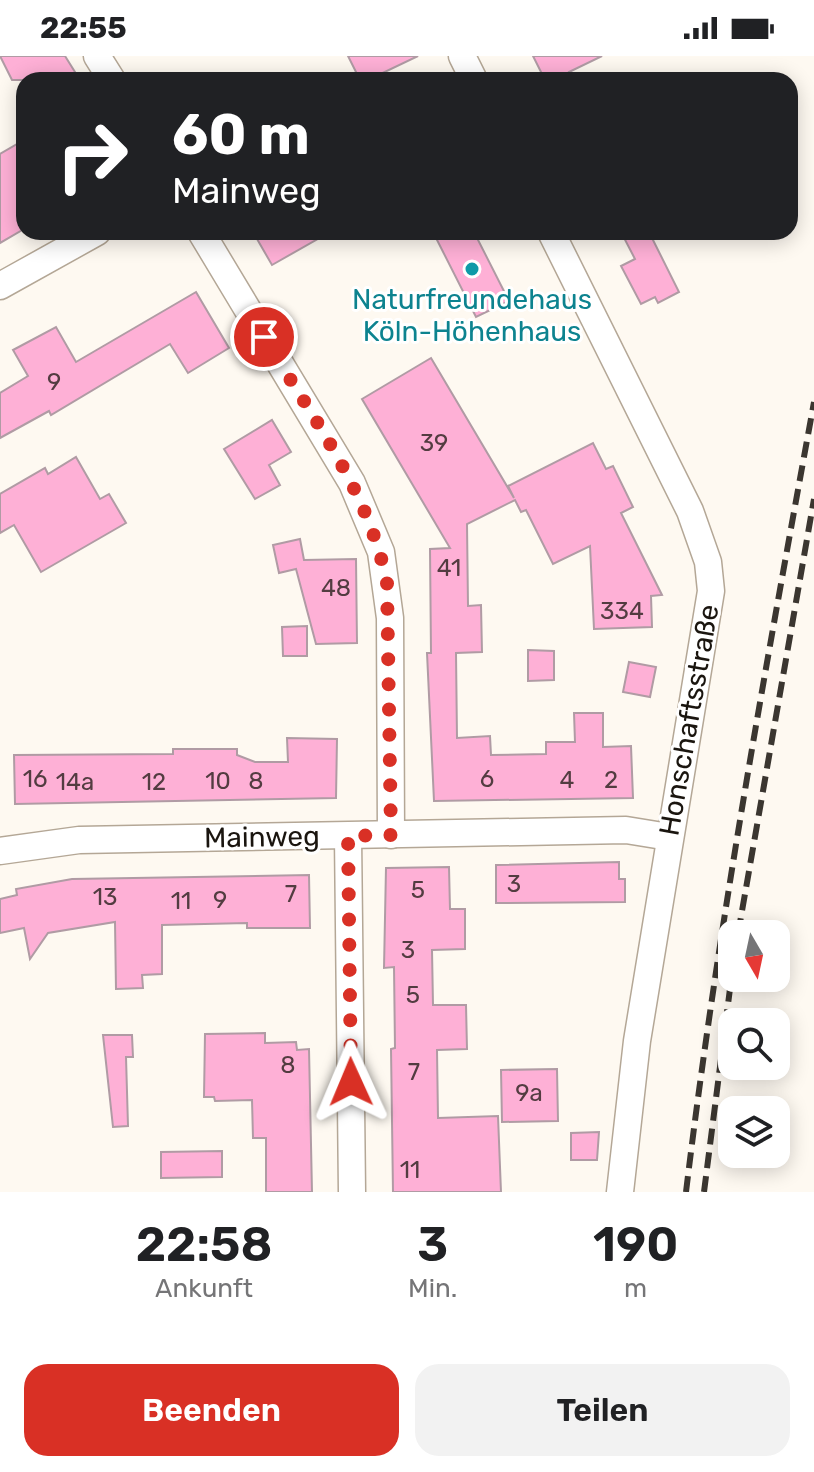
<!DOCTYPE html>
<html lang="de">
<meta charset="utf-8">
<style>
body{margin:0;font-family:Rubik,sans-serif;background:#f2f2f2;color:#202124;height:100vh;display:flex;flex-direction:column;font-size:30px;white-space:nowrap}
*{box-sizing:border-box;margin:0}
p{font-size:26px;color:#757577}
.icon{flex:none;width:44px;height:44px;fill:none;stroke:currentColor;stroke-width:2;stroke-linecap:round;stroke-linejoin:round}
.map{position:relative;height:1136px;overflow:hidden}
.details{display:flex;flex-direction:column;background:#fff;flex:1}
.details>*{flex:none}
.guide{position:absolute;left:16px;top:16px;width:782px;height:168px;border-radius:24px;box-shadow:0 4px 20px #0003;background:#202124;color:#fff;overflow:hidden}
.needle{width:52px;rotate:171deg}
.tools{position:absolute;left:718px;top:864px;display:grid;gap:16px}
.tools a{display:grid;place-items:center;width:72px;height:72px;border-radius:16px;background:#fff;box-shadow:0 4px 20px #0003;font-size:40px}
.pin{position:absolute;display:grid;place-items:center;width:68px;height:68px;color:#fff;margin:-34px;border:4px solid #fff;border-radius:50%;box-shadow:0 2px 8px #0007}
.me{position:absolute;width:88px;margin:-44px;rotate:359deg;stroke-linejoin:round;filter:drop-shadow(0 0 6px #0008)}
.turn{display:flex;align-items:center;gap:28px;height:168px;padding:0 24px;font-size:36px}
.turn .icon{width:104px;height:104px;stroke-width:2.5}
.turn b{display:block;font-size:56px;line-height:68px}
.eta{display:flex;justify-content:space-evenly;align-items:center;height:136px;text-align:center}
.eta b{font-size:48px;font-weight:600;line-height:56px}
.button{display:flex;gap:16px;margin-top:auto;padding:16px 24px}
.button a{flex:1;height:92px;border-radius:24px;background:#d93025;color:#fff;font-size:32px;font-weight:600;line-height:92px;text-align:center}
.button a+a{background:#f2f2f2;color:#202124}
.status{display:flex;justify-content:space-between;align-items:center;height:56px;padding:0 40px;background:#fff;direction:ltr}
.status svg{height:22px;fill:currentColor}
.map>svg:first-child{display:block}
</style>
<div class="status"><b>22:55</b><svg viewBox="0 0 49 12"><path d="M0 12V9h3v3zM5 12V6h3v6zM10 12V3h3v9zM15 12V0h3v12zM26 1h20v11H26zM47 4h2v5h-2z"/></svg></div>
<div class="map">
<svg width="814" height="1136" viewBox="0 0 814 1136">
<rect width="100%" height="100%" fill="#fef9f1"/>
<g fill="#feb0d6" stroke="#b09ba4" stroke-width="2">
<path d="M 0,0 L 65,0 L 80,24 L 12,24 Z"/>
<path d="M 348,0 L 418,0 L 368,24 L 360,24 Z"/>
<path d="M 533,0 L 602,0 L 569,16 L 573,24 L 545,24 Z"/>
<path d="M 24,84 L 24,173 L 0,187 L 0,98 Z"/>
<path d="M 253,176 L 330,176 L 272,209 Z"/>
<path d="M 433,176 L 474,176 L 509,245 L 476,261 Z"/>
<path d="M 621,176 L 649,176 L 679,236 L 658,247 L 655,241 L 641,248 L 621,210 L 635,203 Z"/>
<path d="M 196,236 L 229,292 L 188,317 L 170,288 L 51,359 L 49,355 L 0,382 L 0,337 L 28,320 L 13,294 L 56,271 L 76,306 Z"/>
<path d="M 431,302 L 514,442 L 508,430 L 593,387 L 606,413 L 613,410 L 633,451 L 621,457 L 662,539 L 651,540 L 652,571 L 594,573 L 590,490 L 553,508 L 526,454 L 521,456 L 515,444 L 467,468 L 468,550 L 481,549 L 482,596 L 456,597 L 457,682 L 490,680 L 491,699 L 546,698 L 546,686 L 575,686 L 574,657 L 603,657 L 603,691 L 631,690 L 633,742 L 434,745 L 427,597 L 431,597 L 430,493 L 450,492 L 362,343 Z"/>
<path d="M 272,364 L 291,396 L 269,409 L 280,429 L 255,443 L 224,393 Z"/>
<path d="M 76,401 L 100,443 L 109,438 L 126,467 L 41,516 L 14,469 L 0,477 L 0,438 L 45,412 L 48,418 Z"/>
<path d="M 300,483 L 304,504 L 356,503 L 357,587 L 316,588 L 296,513 L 279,517 L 273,489 Z"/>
<path d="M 307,570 L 307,600 L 283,600 L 282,571 Z"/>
<path d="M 528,594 L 554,595 L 554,624 L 528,625 Z"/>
<path d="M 629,606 L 656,611 L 650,641 L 623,636 Z"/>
<path d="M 287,682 L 337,683 L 336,742 L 15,748 L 14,699 L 173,698 L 173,693 L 237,693 L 237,699 L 255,706 L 288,706 Z"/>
<path d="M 619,806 L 619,823 L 625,823 L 625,846 L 496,847 L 496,809 Z"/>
<path d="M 449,811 L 450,853 L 465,853 L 465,893 L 432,894 L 433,949 L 466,949 L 467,993 L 437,994 L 438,1062 L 498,1060 L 501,1136 L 393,1136 L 391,993 L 395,992 L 394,911 L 384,912 L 386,812 Z"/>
<path d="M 309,819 L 310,872 L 247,872 L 247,867 L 162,869 L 162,918 L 142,919 L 143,932 L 116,933 L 115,866 L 48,877 L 30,903 L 24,872 L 0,877 L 0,843 L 17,839 L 16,833 L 72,823 Z"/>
<path d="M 265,977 L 265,987 L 296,986 L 297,994 L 309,993 L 312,1136 L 266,1136 L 266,1082 L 253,1082 L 252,1044 L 215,1045 L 214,1041 L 204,1041 L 205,978 Z"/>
<path d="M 103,979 L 132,979 L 133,1001 L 126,1001 L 128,1070 L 113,1071 Z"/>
<path d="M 557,1013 L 558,1065 L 502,1066 L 501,1014 Z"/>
<path d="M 599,1076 L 597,1104 L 571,1104 L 571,1077 Z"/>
<path d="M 222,1095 L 222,1121 L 161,1122 L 161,1096 Z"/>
</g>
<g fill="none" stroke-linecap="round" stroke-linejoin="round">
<g stroke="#b4a796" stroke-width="29">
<g id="minor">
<path d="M 97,0 L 112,24"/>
<path d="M 462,0 L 474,24"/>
<path d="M 201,176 L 352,427 L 381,496 L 390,562 L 391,779"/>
<path d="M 551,176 L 690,455 L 708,506 L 711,535 L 637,985 L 620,1136"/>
<path d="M 0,230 L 97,176"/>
<path d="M 348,780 L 352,1136"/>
<path d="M 0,795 L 79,784 L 626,774 L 669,781"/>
</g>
</g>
<use href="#minor" stroke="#fff" stroke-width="26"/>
<g stroke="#3b3630" stroke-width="6" stroke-dasharray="16 8" stroke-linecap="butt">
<path d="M 738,878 L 814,443"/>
<path d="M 686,1136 C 718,871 766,609 814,346"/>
<path d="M 704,1136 L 732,917"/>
</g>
</g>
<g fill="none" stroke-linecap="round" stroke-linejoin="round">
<path stroke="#d93025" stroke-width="14" stroke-dasharray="0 25.2" d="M 264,281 C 311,359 369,436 387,527 L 391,779 L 348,780 L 351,1026"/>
</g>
<circle fill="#0f9aa8" stroke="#fff" stroke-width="3" cx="472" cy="213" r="8"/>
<g text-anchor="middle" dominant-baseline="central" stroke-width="6" stroke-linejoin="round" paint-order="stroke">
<g font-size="24" fill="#533c41">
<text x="54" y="326">9</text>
<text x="434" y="387">39</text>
<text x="449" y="512">41</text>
<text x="336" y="532">48</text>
<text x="622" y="555">334</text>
<text x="35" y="723">16</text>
<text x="487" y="723">6</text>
<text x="567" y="724">4</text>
<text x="611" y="724">2</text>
<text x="218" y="725">10</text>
<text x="256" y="725">8</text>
<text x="75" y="726">14a</text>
<text x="154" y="726">12</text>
<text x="514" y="828">3</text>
<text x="418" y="834">5</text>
<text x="291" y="838">7</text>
<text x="105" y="841">13</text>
<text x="220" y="844">9</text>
<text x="181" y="845">11</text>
<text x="408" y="894">3</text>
<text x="413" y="939">5</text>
<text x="288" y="1009">8</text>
<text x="414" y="1016">7</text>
<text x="529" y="1037">9a</text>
<text x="410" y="1114">11</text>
</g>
<g font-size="28" fill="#0d838f" stroke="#fff">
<text x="472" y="243">Naturfreundehaus<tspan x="472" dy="32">Köln-Höhenhaus</tspan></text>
</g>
<g font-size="28" fill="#1a150f" stroke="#fff">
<text transform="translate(689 664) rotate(-80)">Honschaftsstraße</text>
<text transform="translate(262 781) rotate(-1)">Mainweg</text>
</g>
</g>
</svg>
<div class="tools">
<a><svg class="needle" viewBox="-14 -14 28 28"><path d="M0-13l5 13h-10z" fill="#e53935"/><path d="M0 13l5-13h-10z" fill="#757577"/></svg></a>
<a><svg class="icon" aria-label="search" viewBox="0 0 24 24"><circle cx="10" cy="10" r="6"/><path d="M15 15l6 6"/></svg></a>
<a><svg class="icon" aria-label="layers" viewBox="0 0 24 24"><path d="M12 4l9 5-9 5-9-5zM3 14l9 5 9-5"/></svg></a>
</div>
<div class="pin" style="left:264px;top:281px;background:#d93025"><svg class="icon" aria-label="arrive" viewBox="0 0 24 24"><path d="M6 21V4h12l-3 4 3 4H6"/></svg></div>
<svg class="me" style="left:351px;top:1026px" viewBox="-20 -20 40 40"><path d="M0-17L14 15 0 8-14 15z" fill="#d93025" stroke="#fff" stroke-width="4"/></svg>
<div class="guide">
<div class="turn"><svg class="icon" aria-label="right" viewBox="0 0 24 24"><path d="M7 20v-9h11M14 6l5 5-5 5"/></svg><div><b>60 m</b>Mainweg</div></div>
</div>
</div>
<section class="details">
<div class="eta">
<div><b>22:58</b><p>Ankunft</p></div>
<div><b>3</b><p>Min.</p></div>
<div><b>190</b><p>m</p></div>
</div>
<div class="button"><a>Beenden</a><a>Teilen</a></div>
</section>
